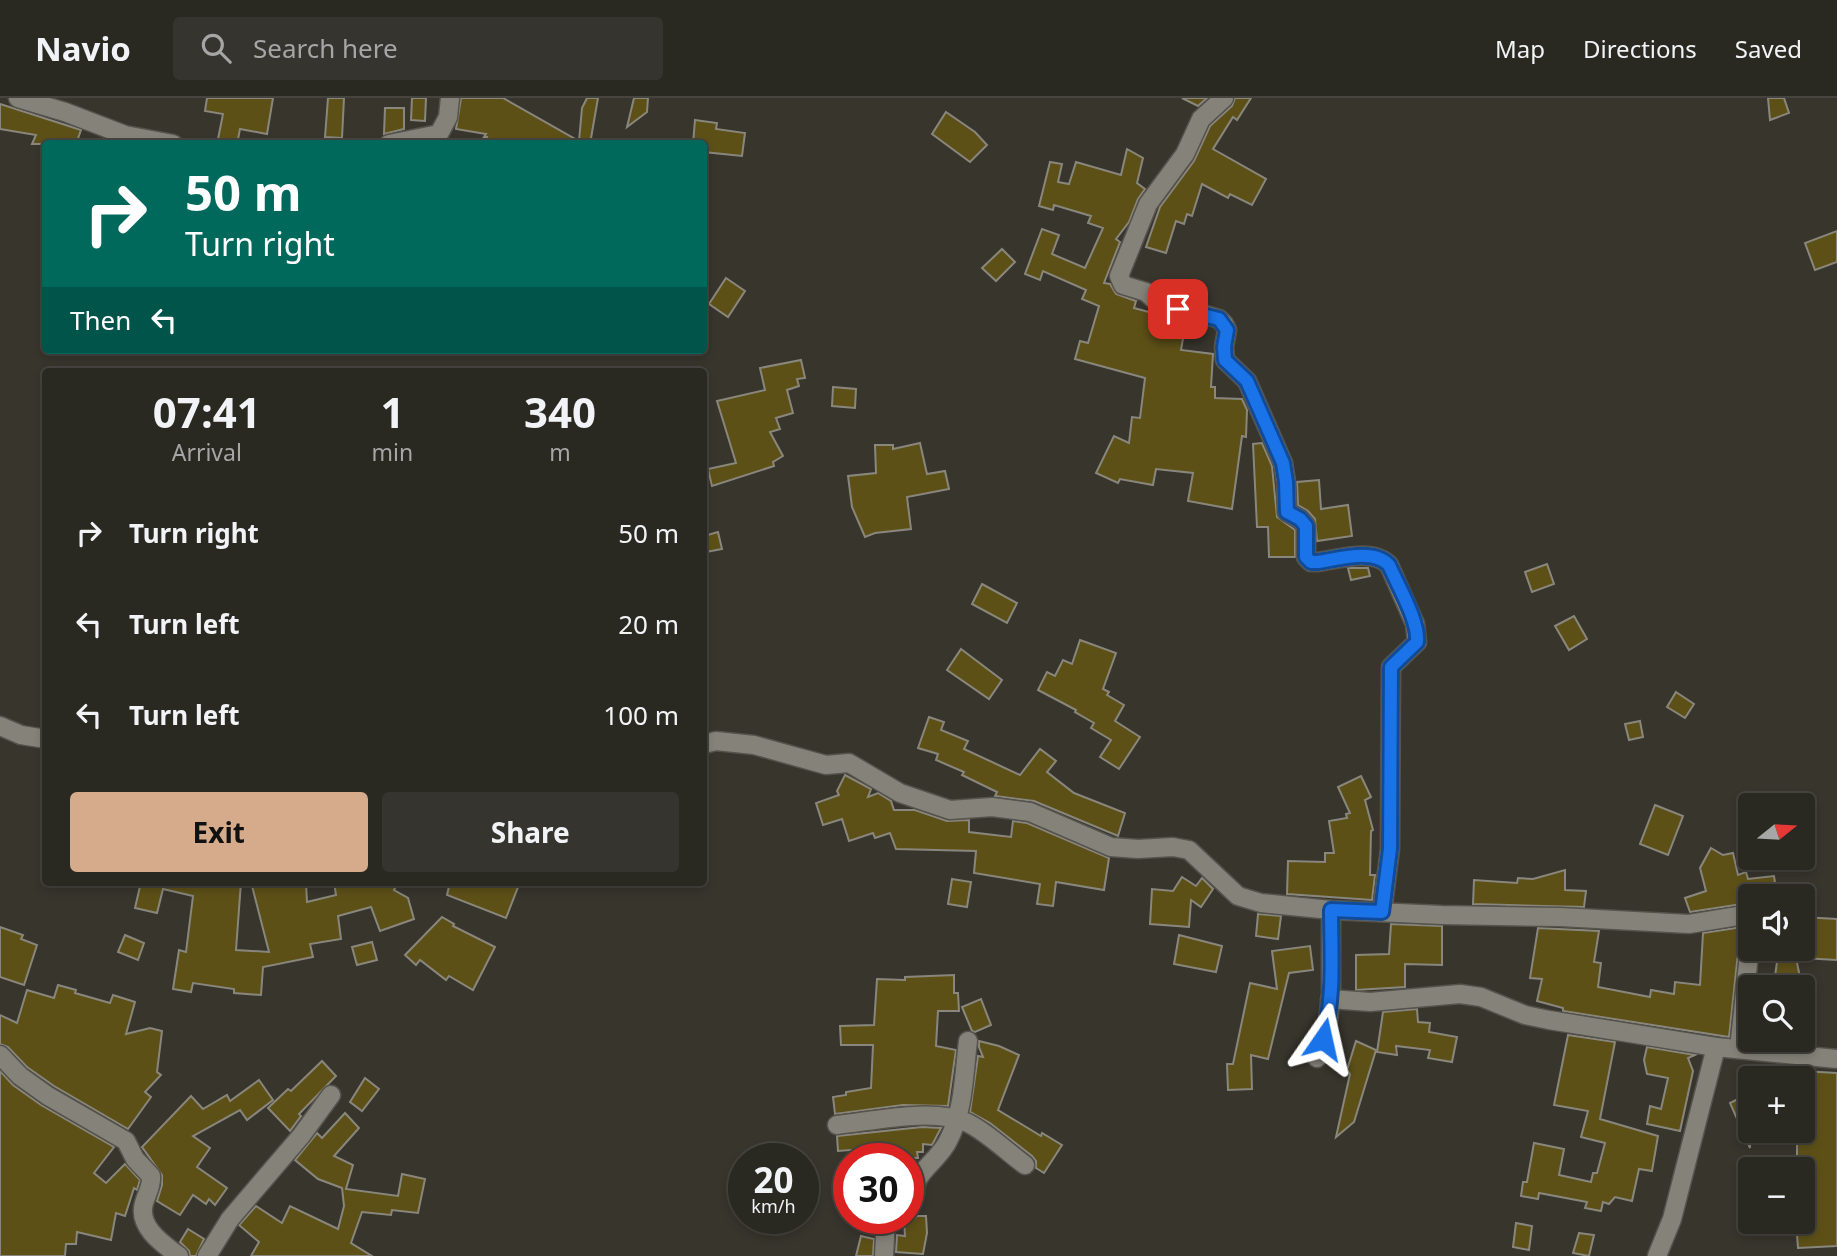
<!DOCTYPE html>
<meta charset="utf-8">
<style>
body{margin:0;font-family:"Noto Sans",sans-serif;background:#35342e;color:#f1f3f6;height:100vh;display:flex;flex-direction:column;font-size:26px;white-space:nowrap}
*{box-sizing:border-box;margin:0}
p{font-size:23px;color:#a5a6a5}
.icon{flex:none;width:38px;height:38px;fill:none;stroke:currentColor;stroke-width:2;stroke-linecap:round;stroke-linejoin:round}
.map{position:relative;flex:1;overflow:hidden}
.sheet{position:absolute;left:42px;top:270px;width:665px;height:518px;display:flex;flex-direction:column;background:#292821;border-radius:7px;box-shadow:0 4px 10px #0003,0 0 0 2px #45443f}
.sheet>*{flex:none}
.hud{position:absolute;left:42px;top:42px;width:665px;height:214px;border-radius:7px;box-shadow:0 4px 10px #0003,0 0 0 2px #45443f;background:#00695c;color:#fff;overflow:hidden}
.needle{width:46px;rotate:72deg}
.tools{position:absolute;left:1738px;top:695px;display:grid;gap:14px}
.tools a{display:grid;place-items:center;width:77px;height:77px;border-radius:7px;background:#292821;box-shadow:0 4px 10px #0003,0 0 0 2px #45443f;font-size:35px}
.speed{position:absolute;left:728px;top:1045px;display:flex;gap:14px;font-size:35px;font-weight:700;text-align:center}
.speed>*{display:grid;place-content:center;width:91px;height:91px;border-radius:50%;background:#292821;box-shadow:0 4px 10px #0003,0 0 0 2px #45443f;line-height:1}
.speed small{font-size:18px;font-weight:400}
.speed .limit{border:10px solid #d22;background:#fff;color:#111}
.pin{position:absolute;display:grid;place-items:center;width:60px;height:60px;color:#fff;margin:-30px;border-radius:14px;box-shadow:0 4px 10px #0006}
.me{position:absolute;width:77px;margin:-38px;rotate:11deg;stroke-linejoin:round;filter:drop-shadow(0 0 5px #0008)}
.turn{display:flex;align-items:center;gap:24px;height:147px;padding:0 28px;font-size:32px}
.turn .icon{width:91px;height:91px;stroke-width:2.5}
.turn b{display:block;font-size:49px;line-height:60px}
.then{display:flex;align-items:center;height:66px;padding:0 28px;background:#0003;gap:14px;font-size:26px}
.eta{display:flex;justify-content:space-evenly;align-items:center;height:119px;text-align:center}
.eta b{font-size:42px;font-weight:700;line-height:49px}
.button{display:flex;gap:14px;margin-top:auto;padding:14px 28px}
.button a{flex:1;height:80px;border-radius:7px;background:#d6ab8b;color:#111;font-size:28px;font-weight:700;line-height:80px;text-align:center}
.button a+a{background:#35342e;color:#f1f3f6}
ul{padding:0;list-style:none}
li{display:flex;align-items:center;gap:21px;height:91px;padding:0 28px}
li div{flex:1}
li b{display:block;font-size:26px}
li em{font-style:normal}
header{display:flex;align-items:center;gap:42px;box-sizing:border-box;height:98px;padding:0 35px;background:#292821;border-bottom:2px solid #45443f}
header strong{font-size:33px}
nav{display:flex;gap:38px;margin-inline-start:auto;font-size:24px}
.search{width:490px;height:63px;background:#35342e;display:flex;align-items:center;gap:18px;box-sizing:border-box;padding:0 24px;border-radius:7px;color:#a5a6a5;font-size:26px}
.map>svg:first-child{display:block}
</style>
<header>
<strong>Navio</strong>
<div class="search"><svg class="icon" aria-label="search" viewBox="0 0 24 24"><circle cx="10" cy="10" r="6"/><path d="M15 15l6 6"/></svg>Search here</div>
<nav><a>Map</a><a>Directions</a><a>Saved</a></nav>
</header>
<div class="map">
<svg width="1837" height="1158" viewBox="0 0 1837 1158">
<rect width="100%" height="100%" fill="#37352c"/>
<g fill="#5d5017" stroke="#89877d" stroke-width="2">
<path d="M 207,0 L 273,0 L 267,36 L 240,31 L 237,46 L 217,46 L 223,16 L 205,13 Z"/>
<path d="M 328,0 L 344,0 L 342,40 L 325,39 Z"/>
<path d="M 412,0 L 426,0 L 425,23 L 411,22 Z"/>
<path d="M 461,0 L 503,0 L 579,43 L 582,10 L 587,0 L 598,0 L 590,46 L 485,46 L 487,39 L 484,39 L 486,36 L 456,31 Z"/>
<path d="M 634,0 L 648,0 L 647,14 L 627,29 Z"/>
<path d="M 1182,0 L 1207,0 L 1198,8 Z"/>
<path d="M 1235,0 L 1251,0 L 1237,22 L 1233,19 L 1213,51 L 1266,81 L 1252,107 L 1230,96 L 1228,100 L 1202,86 L 1192,118 L 1187,116 L 1184,126 L 1176,123 L 1166,155 L 1146,149 L 1160,109 L 1194,63 L 1210,28 L 1232,8 Z"/>
<path d="M 1768,0 L 1784,0 L 1789,15 L 1770,22 Z"/>
<path d="M 0,6 L 81,32 L 76,46 L 32,46 L 36,37 L 0,31 Z"/>
<path d="M 385,10 L 404,10 L 404,31 L 384,36 Z"/>
<path d="M 946,14 L 975,34 L 987,47 L 970,64 L 932,36 Z"/>
<path d="M 695,22 L 717,25 L 716,31 L 745,35 L 742,58 L 704,54 L 704,46 L 693,46 Z"/>
<path d="M 1127,51 L 1143,60 L 1137,85 L 1145,91 L 1138,101 L 1129,124 L 1116,141 L 1120,144 L 1104,185 L 1110,186 L 1116,196 L 1136,203 L 1134,210 L 1186,224 L 1181,252 L 1213,256 L 1211,289 L 1215,289 L 1215,300 L 1242,301 L 1247,312 L 1246,339 L 1242,338 L 1232,411 L 1188,403 L 1193,375 L 1156,371 L 1153,387 L 1120,381 L 1118,385 L 1096,375 L 1114,338 L 1129,345 L 1132,319 L 1140,320 L 1145,280 L 1075,261 L 1080,243 L 1088,245 L 1099,208 L 1082,201 L 1086,192 L 1043,173 L 1040,182 L 1025,176 L 1042,131 L 1059,137 L 1052,156 L 1085,170 L 1103,130 L 1088,125 L 1091,118 L 1054,107 L 1053,112 L 1039,108 L 1050,64 L 1062,66 L 1058,84 L 1069,86 L 1076,64 L 1121,77 Z"/>
<path d="M 1837,133 L 1837,164 L 1815,172 L 1805,145 Z"/>
<path d="M 1002,151 L 1015,164 L 996,183 L 982,170 Z"/>
<path d="M 726,180 L 745,193 L 728,219 L 709,206 Z"/>
<path d="M 801,262 L 805,280 L 797,281 L 799,288 L 787,292 L 793,315 L 776,320 L 780,331 L 770,334 L 783,358 L 773,364 L 774,368 L 712,388 L 708,371 L 736,365 L 717,303 L 765,292 L 760,270 Z"/>
<path d="M 833,289 L 856,291 L 855,310 L 832,308 Z"/>
<path d="M 920,345 L 927,376 L 945,373 L 949,391 L 907,399 L 911,431 L 875,435 L 865,439 L 852,409 L 848,378 L 876,375 L 875,347 L 893,347 L 893,351 Z"/>
<path d="M 1262,345 L 1272,368 L 1277,419 L 1295,432 L 1295,459 L 1269,459 L 1268,429 L 1257,429 L 1253,346 Z"/>
<path d="M 1319,382 L 1321,411 L 1348,407 L 1352,438 L 1317,443 L 1315,421 L 1308,413 L 1298,407 L 1297,384 Z"/>
<path d="M 718,434 L 722,451 L 706,454 L 704,438 Z"/>
<path d="M 1547,466 L 1554,486 L 1532,494 L 1525,474 Z"/>
<path d="M 1348,470 L 1368,470 L 1370,478 L 1351,482 Z"/>
<path d="M 982,486 L 1017,505 L 1007,525 L 972,506 Z"/>
<path d="M 1574,518 L 1587,541 L 1569,552 L 1555,528 Z"/>
<path d="M 1080,542 L 1116,555 L 1103,591 L 1109,594 L 1107,597 L 1124,607 L 1115,623 L 1140,639 L 1119,671 L 1100,659 L 1111,642 L 1091,630 L 1094,625 L 1075,614 L 1076,612 L 1038,592 L 1047,574 L 1055,578 L 1063,562 L 1072,566 Z"/>
<path d="M 961,551 L 1002,582 L 989,601 L 947,572 Z"/>
<path d="M 1676,594 L 1694,606 L 1685,620 L 1667,609 Z"/>
<path d="M 929,619 L 944,624 L 941,632 L 968,643 L 964,651 L 1020,677 L 1040,651 L 1056,663 L 1047,674 L 1074,695 L 1125,715 L 1118,738 L 1034,703 L 995,698 L 997,694 L 962,677 L 964,674 L 936,662 L 938,656 L 918,650 Z"/>
<path d="M 1640,623 L 1643,639 L 1629,642 L 1625,626 Z"/>
<path d="M 845,677 L 871,691 L 868,699 L 878,695 L 891,703 L 894,712 L 915,712 L 947,723 L 969,722 L 969,734 L 1011,739 L 1013,723 L 1027,725 L 1109,760 L 1104,792 L 1056,784 L 1053,808 L 1037,806 L 1040,786 L 974,775 L 976,753 L 896,751 L 890,735 L 875,740 L 873,735 L 849,743 L 842,721 L 823,727 L 816,705 L 839,697 L 837,693 Z"/>
<path d="M 1361,678 L 1371,699 L 1365,702 L 1373,732 L 1371,733 L 1370,777 L 1375,777 L 1372,802 L 1287,796 L 1288,763 L 1325,764 L 1325,755 L 1334,755 L 1329,723 L 1347,720 L 1346,716 L 1350,715 L 1338,689 Z"/>
<path d="M 1655,707 L 1683,718 L 1668,757 L 1640,746 Z"/>
<path d="M 1711,750 L 1723,757 L 1733,755 L 1738,777 L 1746,774 L 1748,781 L 1774,778 L 1777,798 L 1750,798 L 1750,807 L 1742,806 L 1690,814 L 1685,800 L 1706,793 L 1700,770 Z"/>
<path d="M 1565,772 L 1565,792 L 1586,793 L 1584,809 L 1473,806 L 1474,782 L 1517,785 L 1518,780 L 1533,781 Z"/>
<path d="M 1182,779 L 1196,788 L 1202,780 L 1213,791 L 1201,809 L 1191,802 L 1189,829 L 1150,826 L 1152,791 L 1173,793 Z"/>
<path d="M 952,781 L 971,784 L 967,809 L 948,806 Z"/>
<path d="M 141,784 L 241,784 L 236,852 L 269,854 L 252,788 L 306,785 L 307,804 L 336,797 L 334,784 L 398,784 L 394,792 L 408,800 L 414,821 L 380,833 L 371,809 L 338,818 L 341,841 L 310,846 L 313,859 L 263,869 L 261,897 L 234,895 L 234,891 L 193,885 L 191,894 L 173,891 L 179,852 L 186,854 L 193,798 L 163,791 L 157,815 L 135,810 Z"/>
<path d="M 450,784 L 520,784 L 506,820 L 447,797 Z"/>
<path d="M 1258,816 L 1281,818 L 1278,841 L 1256,838 Z"/>
<path d="M 442,819 L 454,826 L 453,828 L 495,849 L 473,892 L 449,878 L 446,882 L 420,862 L 416,867 L 405,857 Z"/>
<path d="M 1802,819 L 1837,821 L 1837,862 L 1802,860 Z"/>
<path d="M 1391,826 L 1442,828 L 1442,867 L 1405,866 L 1405,889 L 1356,892 L 1356,857 L 1389,856 Z"/>
<path d="M 0,829 L 23,837 L 21,841 L 37,847 L 24,887 L 0,879 Z"/>
<path d="M 1742,829 L 1747,831 L 1747,836 L 1741,840 L 1739,846 L 1729,939 L 1563,913 L 1563,910 L 1537,903 L 1542,881 L 1530,880 L 1538,830 L 1599,833 L 1594,864 L 1601,865 L 1598,889 L 1650,899 L 1651,892 L 1674,896 L 1675,884 L 1700,887 L 1703,835 Z"/>
<path d="M 125,837 L 144,845 L 138,862 L 118,854 Z"/>
<path d="M 1179,837 L 1222,848 L 1216,874 L 1174,866 Z"/>
<path d="M 372,844 L 377,862 L 357,867 L 352,849 Z"/>
<path d="M 1310,848 L 1313,872 L 1289,875 L 1268,961 L 1251,957 L 1252,991 L 1228,992 L 1227,966 L 1233,966 L 1250,885 L 1277,891 L 1272,853 Z"/>
<path d="M 1779,850 L 1794,850 L 1802,889 L 1783,889 L 1775,878 Z"/>
<path d="M 954,877 L 954,895 L 958,895 L 959,913 L 938,913 L 936,948 L 956,952 L 948,1008 L 903,1007 L 835,1016 L 833,999 L 846,997 L 846,994 L 871,990 L 873,947 L 841,947 L 840,928 L 874,927 L 877,881 L 905,882 L 905,879 Z"/>
<path d="M 58,887 L 76,892 L 75,895 L 110,905 L 113,897 L 135,904 L 126,936 L 150,930 L 162,933 L 157,974 L 161,977 L 145,994 L 151,999 L 128,1031 L 54,988 L 27,969 L 8,949 L 0,946 L 0,917 L 17,925 L 27,892 L 54,900 Z"/>
<path d="M 981,901 L 991,927 L 975,934 L 972,933 L 962,909 Z"/>
<path d="M 1417,911 L 1418,924 L 1430,925 L 1429,934 L 1457,939 L 1452,964 L 1428,960 L 1430,952 L 1396,948 L 1397,957 L 1377,954 L 1383,914 Z"/>
<path d="M 1568,937 L 1615,944 L 1600,1021 L 1658,1038 L 1652,1073 L 1639,1071 L 1632,1103 L 1615,1099 L 1609,1106 L 1603,1104 L 1601,1113 L 1585,1110 L 1587,1104 L 1539,1095 L 1538,1101 L 1521,1098 L 1523,1084 L 1527,1084 L 1534,1045 L 1564,1051 L 1559,1077 L 1591,1084 L 1593,1075 L 1597,1075 L 1605,1045 L 1581,1039 L 1588,1013 L 1554,1007 Z"/>
<path d="M 979,943 L 999,948 L 1019,957 L 998,1012 L 1041,1038 L 1042,1035 L 1062,1047 L 1044,1075 L 1036,1070 L 1036,1063 L 1032,1058 L 990,1025 L 970,1014 L 978,958 L 983,959 L 979,949 Z"/>
<path d="M 1356,943 L 1376,952 L 1354,1024 L 1336,1039 L 1350,976 L 1347,972 Z"/>
<path d="M 1647,949 L 1695,957 L 1688,960 L 1693,973 L 1680,1033 L 1647,1026 L 1650,1008 L 1661,1011 L 1668,980 L 1647,976 L 1644,962 Z"/>
<path d="M 322,963 L 336,978 L 299,1016 L 301,1018 L 290,1033 L 268,1010 L 288,991 L 291,993 Z"/>
<path d="M 0,973 L 13,987 L 41,1007 L 114,1049 L 94,1075 L 106,1085 L 125,1066 L 140,1082 L 137,1092 L 134,1090 L 125,1118 L 116,1115 L 111,1142 L 77,1134 L 76,1146 L 66,1146 L 65,1158 L 0,1158 Z"/>
<path d="M 1802,973 L 1837,975 L 1837,1148 L 1798,1150 L 1796,1124 L 1802,1124 L 1802,1071 L 1797,1071 L 1797,1032 L 1802,1032 Z"/>
<path d="M 365,980 L 379,991 L 362,1013 L 350,1004 Z"/>
<path d="M 259,982 L 273,1002 L 247,1022 L 240,1012 L 193,1038 L 210,1050 L 197,1069 L 227,1090 L 215,1107 L 209,1101 L 206,1106 L 193,1097 L 180,1117 L 157,1103 L 162,1087 L 162,1077 L 142,1049 L 191,998 L 203,1011 L 227,997 L 230,1003 Z"/>
<path d="M 1750,995 L 1750,1050 L 1730,1005 Z"/>
<path d="M 345,1015 L 359,1030 L 334,1058 L 353,1067 L 346,1091 L 398,1098 L 402,1076 L 425,1081 L 418,1115 L 392,1112 L 391,1117 L 362,1114 L 351,1145 L 372,1158 L 251,1158 L 259,1144 L 239,1127 L 256,1108 L 282,1125 L 290,1108 L 338,1131 L 344,1108 L 342,1090 L 318,1081 L 295,1062 L 317,1035 L 322,1040 Z"/>
<path d="M 922,1029 L 941,1030 L 932,1047 L 923,1046 L 923,1054 L 917,1054 L 918,1060 L 865,1060 L 864,1051 L 838,1053 L 837,1038 Z"/>
<path d="M 917,1118 L 926,1118 L 927,1135 L 923,1156 L 896,1154 L 897,1137 L 905,1138 L 904,1121 L 912,1122 Z"/>
<path d="M 1516,1125 L 1532,1128 L 1529,1152 L 1513,1149 Z"/>
<path d="M 188,1131 L 204,1141 L 196,1158 L 190,1158 L 189,1153 L 180,1144 Z"/>
<path d="M 1579,1135 L 1594,1137 L 1589,1158 L 1573,1155 Z"/>
<path d="M 861,1138 L 874,1141 L 873,1158 L 856,1158 Z"/>
</g>
<g fill="none" stroke-linecap="round" stroke-linejoin="round">
<g stroke="#55534c" stroke-width="21">
<g id="street">
<path d="M 18,0 L 65,14 L 125,37 L 173,46"/>
<path d="M 1224,0 L 1201,21 L 1185,56 L 1148,106 L 1119,178 L 1123,187 L 1146,194 L 1158,205 L 1206,217 L 1219,221 L 1224,226 L 1227,232 L 1224,249 L 1225,262 L 1247,283 L 1283,365 L 1286,384 L 1287,414 L 1300,421 L 1306,428 L 1306,459 L 1311,464 L 1318,464 C 1339,461 1373,450 1389,467 L 1415,526 L 1417,544 L 1391,569 L 1390,751 L 1382,814"/>
<path d="M 389,46 L 439,36 L 448,19 L 450,0"/>
<path d="M 0,628 L 21,637 L 46,641"/>
<path d="M 704,646 L 716,643 L 754,647 L 826,667 L 849,665 L 900,695 L 950,712 L 992,709 L 1030,714 L 1111,749 L 1138,751 L 1173,749 L 1189,752 L 1238,798 L 1261,805 L 1331,812 L 1442,817 L 1560,819 L 1689,826 L 1744,817 L 1750,820"/>
<path d="M 1330,901 L 1370,904 L 1460,896 L 1481,899 L 1525,917 L 1549,922 L 1716,949 L 1837,961"/>
<path d="M 1739,951 L 1750,847"/>
<path d="M 0,957 L 20,978 L 48,998 L 126,1043 L 135,1061 L 151,1078 C 152,1088 147,1095 144,1105 C 137,1129 163,1146 179,1158"/>
<path d="M 1317,960 L 1328,923 L 1331,896 L 1331,812"/>
<path d="M 837,1027 C 874,1023 934,1009 968,1025 C 988,1035 1007,1054 1025,1067"/>
<path d="M 908,1111 C 916,1102 913,1091 918,1081 C 925,1068 940,1059 948,1043 C 964,1013 964,975 968,943"/>
<path d="M 207,1158 L 230,1121 L 301,1038 L 331,997"/>
<path d="M 884,1158 L 886,1120"/>
<path d="M 1657,1158 L 1672,1121 L 1716,949"/>
</g>
</g>
<use href="#street" stroke="#858379" stroke-width="18"/>
</g>
<g fill="none" stroke-linecap="round" stroke-linejoin="round">
<g stroke="#114b97" stroke-width="18">
<path id="route" d="M 1178,211 L 1219,221 L 1227,232 L 1224,249 L 1225,262 L 1247,283 L 1283,365 L 1286,384 L 1287,414 L 1300,421 L 1306,428 L 1306,459 L 1311,464 L 1318,464 C 1339,461 1373,450 1389,467 C 1398,488 1419,523 1417,544 L 1391,569 L 1390,751 L 1382,814 L 1331,812 C 1331,855 1335,900 1323,941"/>
</g>
<use href="#route" stroke="#1a73e8" stroke-width="12"/>
</g>
</svg>
<div class="tools">
<a><svg class="needle" viewBox="-14 -14 28 28"><path d="M0-13l5 13h-10z" fill="#e53935"/><path d="M0 13l5-13h-10z" fill="#a5a6a5"/></svg></a>
<a><svg class="icon" aria-label="sound" viewBox="0 0 24 24"><path d="M4 9h4l5-4v14l-5-4H4zM17 9q2 3 0 6"/></svg></a>
<a><svg class="icon" aria-label="search" viewBox="0 0 24 24"><circle cx="10" cy="10" r="6"/><path d="M15 15l6 6"/></svg></a>
<a>+</a>
<a>−</a>
</div>
<div class="speed"><div>20<small>km/h</small></div><div class="limit">30</div></div>
<div class="pin" style="left:1178px;top:211px;background:#d93025"><svg class="icon" aria-label="arrive" viewBox="0 0 24 24"><path d="M6 21V4h12l-3 4 3 4H6"/></svg></div>
<svg class="me" style="left:1323px;top:941px" viewBox="-20 -20 40 40"><path d="M0-17L14 15 0 8-14 15z" fill="#1a73e8" stroke="#fff" stroke-width="4"/></svg>
<div class="hud">
<div class="turn"><svg class="icon" aria-label="right" viewBox="0 0 24 24"><path d="M7 20v-9h11M14 6l5 5-5 5"/></svg><div><b>50 m</b>Turn right</div></div>
<div class="then">Then<svg class="icon" aria-label="left" viewBox="0 0 24 24"><path d="M17 20v-9H6M10 6l-5 5 5 5"/></svg></div>
</div>
<section class="sheet">
<div class="eta">
<div><b>07:41</b><p>Arrival</p></div>
<div><b>1</b><p>min</p></div>
<div><b>340</b><p>m</p></div>
</div>
<ul>
<li><svg class="icon" aria-label="right" viewBox="0 0 24 24"><path d="M7 20v-9h11M14 6l5 5-5 5"/></svg><div><b>Turn right</b></div><em>50 m</em></li>
<li><svg class="icon" aria-label="left" viewBox="0 0 24 24"><path d="M17 20v-9H6M10 6l-5 5 5 5"/></svg><div><b>Turn left</b></div><em>20 m</em></li>
<li><svg class="icon" aria-label="left" viewBox="0 0 24 24"><path d="M17 20v-9H6M10 6l-5 5 5 5"/></svg><div><b>Turn left</b></div><em>100 m</em></li>
</ul>
<div class="button"><a>Exit</a><a>Share</a></div>
</section>
</div>
